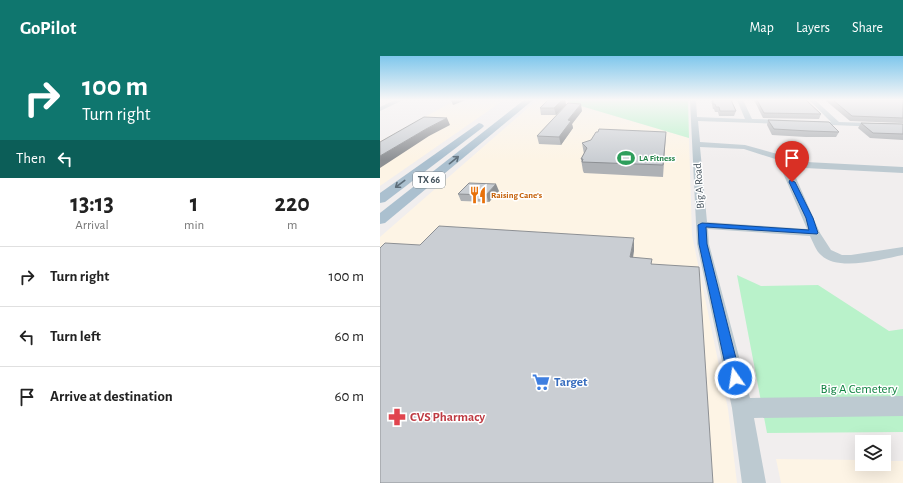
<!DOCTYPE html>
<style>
body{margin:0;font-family:"Alegreya Sans",sans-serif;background:#f2f2f2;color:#222;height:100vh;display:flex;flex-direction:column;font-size:15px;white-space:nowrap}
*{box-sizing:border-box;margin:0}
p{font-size:13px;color:#767676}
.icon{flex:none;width:22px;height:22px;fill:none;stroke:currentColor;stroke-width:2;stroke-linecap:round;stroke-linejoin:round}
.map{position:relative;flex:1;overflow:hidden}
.details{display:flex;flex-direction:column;background:#fff;width:380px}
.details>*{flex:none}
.hud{background:#0f766e;color:#fff;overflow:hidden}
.tools{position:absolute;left:475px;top:379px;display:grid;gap:8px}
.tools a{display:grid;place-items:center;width:36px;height:36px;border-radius:0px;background:#fff;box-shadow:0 4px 16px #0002;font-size:20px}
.pin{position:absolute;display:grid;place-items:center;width:34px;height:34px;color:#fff;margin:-41px -17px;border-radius:50% 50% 50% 0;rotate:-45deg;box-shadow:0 0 4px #0007}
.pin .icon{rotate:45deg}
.me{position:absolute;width:44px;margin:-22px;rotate:347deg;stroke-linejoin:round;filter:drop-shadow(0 0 3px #0008)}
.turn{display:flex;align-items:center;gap:14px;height:84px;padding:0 16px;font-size:18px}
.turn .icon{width:52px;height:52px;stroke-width:2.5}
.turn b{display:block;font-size:28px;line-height:34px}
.then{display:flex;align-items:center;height:38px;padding:0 16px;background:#0003;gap:8px;font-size:15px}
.eta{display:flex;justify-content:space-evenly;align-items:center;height:68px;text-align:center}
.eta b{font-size:24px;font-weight:700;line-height:28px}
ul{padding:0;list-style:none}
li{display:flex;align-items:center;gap:12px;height:60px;padding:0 16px;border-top:1px solid #e0e0e0}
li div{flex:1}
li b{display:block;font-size:15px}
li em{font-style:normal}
header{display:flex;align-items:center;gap:24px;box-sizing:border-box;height:56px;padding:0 20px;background:#0f766e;color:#fff}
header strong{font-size:19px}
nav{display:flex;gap:22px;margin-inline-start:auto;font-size:14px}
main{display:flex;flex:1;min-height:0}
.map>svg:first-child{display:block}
</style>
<header>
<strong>GoPilot</strong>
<nav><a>Map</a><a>Layers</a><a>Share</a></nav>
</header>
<main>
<section class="details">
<div class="hud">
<div class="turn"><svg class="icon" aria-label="right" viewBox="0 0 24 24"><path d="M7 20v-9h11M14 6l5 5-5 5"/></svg><div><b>100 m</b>Turn right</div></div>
<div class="then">Then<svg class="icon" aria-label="left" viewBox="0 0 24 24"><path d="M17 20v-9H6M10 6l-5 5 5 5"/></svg></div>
</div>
<div class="eta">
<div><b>13:13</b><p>Arrival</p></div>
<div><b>1</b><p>min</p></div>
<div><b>220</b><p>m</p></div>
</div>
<ul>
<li><svg class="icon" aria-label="right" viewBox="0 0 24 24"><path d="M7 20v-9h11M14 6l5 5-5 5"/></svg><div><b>Turn right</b></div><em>100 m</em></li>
<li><svg class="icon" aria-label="left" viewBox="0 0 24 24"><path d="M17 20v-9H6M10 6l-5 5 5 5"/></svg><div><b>Turn left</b></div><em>60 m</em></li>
<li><svg class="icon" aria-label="arrive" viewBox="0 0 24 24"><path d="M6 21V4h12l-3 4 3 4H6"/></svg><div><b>Arrive at destination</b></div><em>60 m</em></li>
</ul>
</section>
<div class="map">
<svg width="523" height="427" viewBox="0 0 523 427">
<rect width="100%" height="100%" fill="#f1eeee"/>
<g fill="#fdf4e5">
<path d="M 76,44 L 124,44 L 0,130 L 0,85 Z"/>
<path d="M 157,44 L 181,44 L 309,82 L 312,179 L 348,353 L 357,427 L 0,427 L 0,181 Z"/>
<path d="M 396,403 L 482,404 L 482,408 L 504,408 L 504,405 L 523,405 L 523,427 L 401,427 Z"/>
</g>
<g fill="#b9f2ca">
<path d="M 188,44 L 308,44 L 309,82 L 191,47 Z"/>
<path d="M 357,219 L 381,230 L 438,229 L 509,275 L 523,273 L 523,376 L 387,377 Z"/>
</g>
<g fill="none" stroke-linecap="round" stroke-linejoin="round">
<g fill="#bdcad1" fill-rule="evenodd">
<path d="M 15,44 L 23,44 L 0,55 L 0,51 Z"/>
<path d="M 310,44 L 316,44 L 317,61 L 365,63 L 357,44 L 363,44 L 372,63 L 407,64 L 410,66 L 407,68 L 318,65 L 320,86 L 365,89 L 426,106 L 523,111 L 523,117 L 425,112 L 419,110 L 413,115 L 440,177 L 451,194 L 462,199 L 471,199 L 523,191 L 523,199 C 502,203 458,216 441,199 C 436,195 433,186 430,180 L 328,173 L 329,188 L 370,342 L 523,340 L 523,360 L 374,362 L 386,427 L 362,427 L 352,352 L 317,188 ZM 320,91 L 364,93 L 411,108 L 405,112 L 403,117 L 427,173 L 327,166 Z"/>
<path d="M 429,44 L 435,44 L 459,66 L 523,68 L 523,72 L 429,68 L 428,67 L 431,65 L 451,66 Z"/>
</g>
<g fill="#abc0cf" fill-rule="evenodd">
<path d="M 144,44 L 153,44 L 5,167 L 0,168 L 0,157 Z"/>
<path d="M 99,67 L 102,68 L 104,70 L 102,72 L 5,146 L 0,147 L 0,137 Z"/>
</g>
</g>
<g fill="#aeb1b5">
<path d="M 168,44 L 185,44 L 186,49 L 176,59 L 161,59 L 160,52 Z"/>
<path d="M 331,44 L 351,44 L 356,55 L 354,60 L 339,60 L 338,56 L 335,56 L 334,53 L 333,53 Z"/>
<path d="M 374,44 L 426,44 L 441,58 L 439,63 L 383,62 Z"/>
<path d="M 445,44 L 523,44 L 523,67 L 470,65 Z"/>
<path d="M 202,55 L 192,68 L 193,72 L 181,89 L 159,88 L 157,80 Z"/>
<path d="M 388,64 L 459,76 L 456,81 L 426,81 L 392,79 L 387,69 Z"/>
<path d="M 481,67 L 523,68 L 523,84 L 490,82 L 478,72 Z"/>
<path d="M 286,76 L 283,121 L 204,117 L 203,115 L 201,103 L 204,98 L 202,87 Z"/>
<path d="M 119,135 L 109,146 L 81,145 L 78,138 Z"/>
</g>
<g fill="#8d9094">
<path d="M 71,44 L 86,44 L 73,49 Z"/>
<path d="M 182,44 L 185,44 L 186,49 L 176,59 L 174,52 Z"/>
<path d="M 201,48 L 202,55 L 192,68 L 193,72 L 181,89 L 179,81 L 188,64 Z"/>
<path d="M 67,62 L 70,69 L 49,80 L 0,112 L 0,100 L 46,73 Z"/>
<path d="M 116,128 L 119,135 L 109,146 L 106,139 Z"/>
<path d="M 254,182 L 254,195 L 251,215 L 250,201 Z"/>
</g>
<g fill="#caced3" stroke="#8d9094">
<path d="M 168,44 L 182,44 L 174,52 L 160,52 Z"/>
<path d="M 333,44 L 351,44 L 356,55 L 340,55 L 339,51 L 336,51 L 335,48 L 333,48 Z"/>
<path d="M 377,44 L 426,44 L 441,58 L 384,57 Z"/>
<path d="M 453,44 L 523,44 L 523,62 L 472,60 Z"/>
<path d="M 188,47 L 201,48 L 188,64 L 191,65 L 179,81 L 157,80 Z"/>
<path d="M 44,61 L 67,62 L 46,73 L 0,100 L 0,86 Z"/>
<path d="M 388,64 L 449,66 L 459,76 L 429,75 L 394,73 Z"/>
<path d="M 481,67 L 523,68 L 523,78 L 493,77 Z"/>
<path d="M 219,73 L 286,76 L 283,109 L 202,106 L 203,103 L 201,103 L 207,92 L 202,87 L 211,84 L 216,76 L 218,76 Z"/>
<path d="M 89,127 L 116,128 L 106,139 L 78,138 Z"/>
<path d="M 59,170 L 254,182 L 250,201 L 272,203 L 271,208 L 319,211 L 333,427 L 0,427 L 0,192 L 5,187 L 40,189 Z"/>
</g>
<defs><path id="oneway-shaft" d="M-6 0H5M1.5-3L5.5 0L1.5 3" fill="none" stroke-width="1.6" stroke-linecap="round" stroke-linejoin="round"/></defs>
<g stroke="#5e6e7a">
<use href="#oneway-shaft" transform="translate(74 104) rotate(-39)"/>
<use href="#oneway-shaft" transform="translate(20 128) rotate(143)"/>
</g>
<linearGradient id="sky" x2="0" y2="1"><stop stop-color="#7fc7ec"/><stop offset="0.42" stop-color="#f9f7f7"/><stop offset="1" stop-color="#f9f7f7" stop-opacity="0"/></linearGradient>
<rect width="523" height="104" fill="url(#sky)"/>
<path fill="#1a73e8" stroke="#114b97" d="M 410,124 L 415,126 L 433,162 L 438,177 L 437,178 L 326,171 L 327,188 L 361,322 L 359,326 L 355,328 L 350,326 L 348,322 L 319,188 L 318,169 L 322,167 L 429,174 L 426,162 L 409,126 Z"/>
<defs>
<g id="stadium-bare" transform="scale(1.38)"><path d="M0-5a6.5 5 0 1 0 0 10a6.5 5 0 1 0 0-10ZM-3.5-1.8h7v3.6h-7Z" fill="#2e9e5b" stroke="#fff" stroke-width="2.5" paint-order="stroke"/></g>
<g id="restaurant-bare" transform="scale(1.38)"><path d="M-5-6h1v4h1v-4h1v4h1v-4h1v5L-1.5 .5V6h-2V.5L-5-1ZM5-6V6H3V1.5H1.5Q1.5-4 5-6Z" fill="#e8710a" stroke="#fff" stroke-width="2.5" paint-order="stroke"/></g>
<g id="supermarket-bare" transform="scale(1.38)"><path d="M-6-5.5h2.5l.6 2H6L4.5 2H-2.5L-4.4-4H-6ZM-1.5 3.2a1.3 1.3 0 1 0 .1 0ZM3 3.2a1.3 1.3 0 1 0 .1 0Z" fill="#3f7fe0" stroke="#fff" stroke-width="2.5" paint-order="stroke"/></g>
<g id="pharmacy-bare" transform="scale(1.38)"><path d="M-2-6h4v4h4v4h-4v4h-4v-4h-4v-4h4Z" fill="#e0444e" stroke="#fff" stroke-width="2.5" paint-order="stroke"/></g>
</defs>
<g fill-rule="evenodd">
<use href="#stadium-bare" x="246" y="102"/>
<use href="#restaurant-bare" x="98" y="139"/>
<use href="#supermarket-bare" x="161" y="326"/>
<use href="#pharmacy-bare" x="17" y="361"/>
</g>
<g text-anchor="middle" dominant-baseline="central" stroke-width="3" stroke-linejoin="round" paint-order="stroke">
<g font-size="9" font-weight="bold" fill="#27864d" stroke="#fff" text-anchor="start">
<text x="259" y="102">LA Fitness</text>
</g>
<g font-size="9" font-weight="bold" fill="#c56008" stroke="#fff" text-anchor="start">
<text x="111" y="139">Raising Cane's</text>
</g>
<rect fill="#fff" stroke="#7d878e" stroke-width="1" x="33" y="116" width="32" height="16" rx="3"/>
<g font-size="10" font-weight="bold" fill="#45535d">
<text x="49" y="124">TX 66</text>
</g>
<g font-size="11" fill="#45535d" stroke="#fff">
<text transform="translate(319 130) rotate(-94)">Big A Road</text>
</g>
<g font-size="13" font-weight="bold" fill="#366cbe" stroke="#fff" text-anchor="start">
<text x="174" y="326">Target</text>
</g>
<g font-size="13" fill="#108341" stroke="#fff">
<text x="479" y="333">Big A Cemetery</text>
</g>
<g font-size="13" font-weight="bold" fill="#be3a42" stroke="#fff" text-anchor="start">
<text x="30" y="361">CVS Pharmacy</text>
</g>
</g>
</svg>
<div class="tools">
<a><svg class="icon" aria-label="layers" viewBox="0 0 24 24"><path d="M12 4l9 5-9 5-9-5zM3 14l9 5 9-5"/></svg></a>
</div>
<div class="pin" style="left:412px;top:126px;background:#d93025"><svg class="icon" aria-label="arrive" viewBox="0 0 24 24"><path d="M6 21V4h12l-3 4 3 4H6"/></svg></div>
<svg class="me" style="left:355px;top:322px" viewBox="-20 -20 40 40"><circle r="17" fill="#1a73e8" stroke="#fff" stroke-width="3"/><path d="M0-11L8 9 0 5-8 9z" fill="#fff"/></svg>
</div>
</main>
